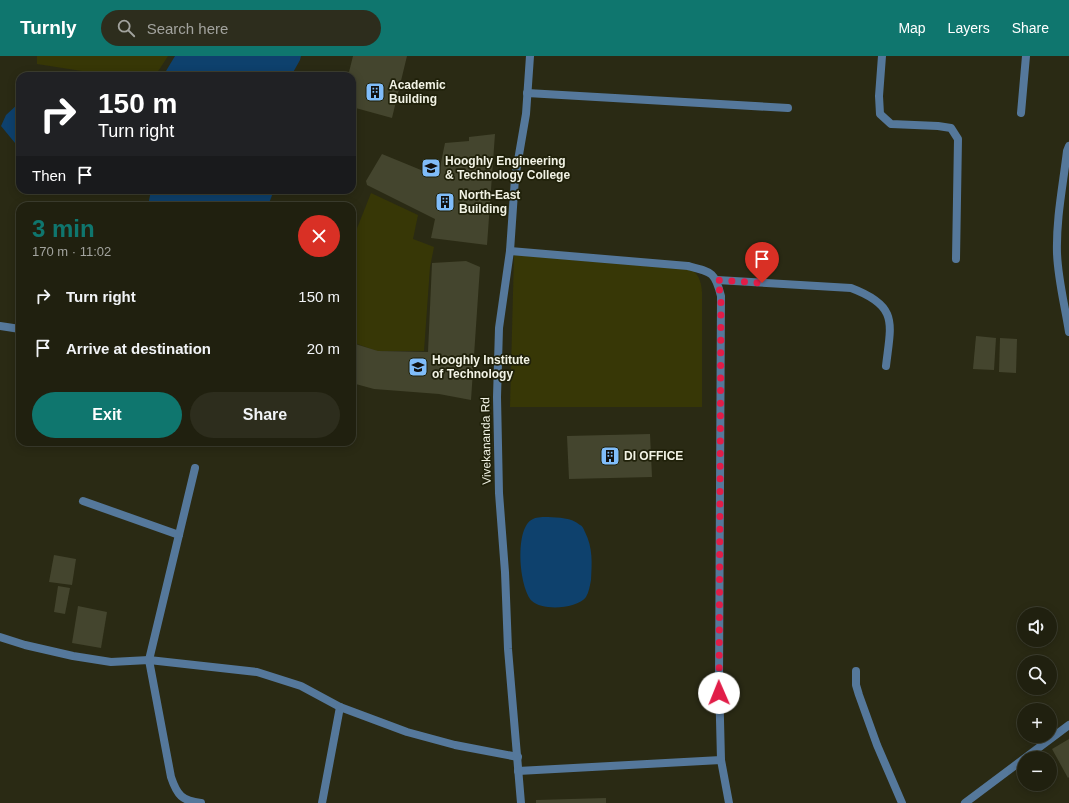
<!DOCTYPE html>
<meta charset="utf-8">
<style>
body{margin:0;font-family:Arial,sans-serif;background:#2d2d1d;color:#f1f3f6;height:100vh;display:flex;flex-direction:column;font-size:15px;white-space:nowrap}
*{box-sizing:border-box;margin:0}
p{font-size:13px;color:#a2a39e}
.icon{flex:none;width:22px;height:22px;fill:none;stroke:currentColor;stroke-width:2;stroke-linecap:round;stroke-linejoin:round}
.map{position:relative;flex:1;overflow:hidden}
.panel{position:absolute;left:16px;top:146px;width:340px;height:244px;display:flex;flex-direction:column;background:#20200f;border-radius:12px;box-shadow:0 2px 10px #0003,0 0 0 1px #3d3e2f}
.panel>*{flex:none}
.guide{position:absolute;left:16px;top:16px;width:340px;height:122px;border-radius:12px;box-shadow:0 2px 10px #0003,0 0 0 1px #3d3e2f;background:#202124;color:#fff;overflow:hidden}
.fabs{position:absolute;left:1017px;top:551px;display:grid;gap:8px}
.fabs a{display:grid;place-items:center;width:40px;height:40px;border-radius:50%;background:#20200f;box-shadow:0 2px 10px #0003,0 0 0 1px #3d3e2f;font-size:20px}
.pin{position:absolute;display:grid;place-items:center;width:34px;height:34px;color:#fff;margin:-41px -17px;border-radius:50% 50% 50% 0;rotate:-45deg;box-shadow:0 0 4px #0007}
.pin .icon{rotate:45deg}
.me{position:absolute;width:44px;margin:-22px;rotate:359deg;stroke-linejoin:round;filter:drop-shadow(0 0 3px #0008)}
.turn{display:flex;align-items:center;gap:14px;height:84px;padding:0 16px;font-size:18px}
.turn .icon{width:52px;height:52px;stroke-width:2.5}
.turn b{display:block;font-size:28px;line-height:34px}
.then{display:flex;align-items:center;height:38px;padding:0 16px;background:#0003;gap:8px;font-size:15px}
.round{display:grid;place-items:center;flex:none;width:42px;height:42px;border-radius:21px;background:#2d2d1d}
.summary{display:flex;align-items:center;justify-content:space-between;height:68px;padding:0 16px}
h1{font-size:24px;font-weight:800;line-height:30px;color:#0f766e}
.action{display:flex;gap:8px;margin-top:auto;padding:8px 16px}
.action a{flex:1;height:46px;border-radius:24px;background:#0f766e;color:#fff;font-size:16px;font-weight:800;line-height:46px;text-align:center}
.action a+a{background:#2d2d1d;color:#f1f3f6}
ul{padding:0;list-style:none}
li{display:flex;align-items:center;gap:12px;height:52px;padding:0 16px}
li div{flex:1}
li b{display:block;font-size:15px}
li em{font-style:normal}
header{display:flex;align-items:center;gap:24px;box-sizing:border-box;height:56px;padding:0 20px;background:#0f766e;color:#fff}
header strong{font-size:19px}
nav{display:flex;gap:22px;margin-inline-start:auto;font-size:14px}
.search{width:280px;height:36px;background:#2d2d1d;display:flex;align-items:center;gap:10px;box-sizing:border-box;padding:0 14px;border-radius:22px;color:#a2a39e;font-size:15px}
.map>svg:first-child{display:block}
</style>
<header>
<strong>Turnly</strong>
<div class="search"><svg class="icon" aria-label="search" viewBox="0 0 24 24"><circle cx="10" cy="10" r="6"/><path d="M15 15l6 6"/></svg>Search here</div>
<nav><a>Map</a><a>Layers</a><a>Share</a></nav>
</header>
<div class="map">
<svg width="1069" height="747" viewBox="0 0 1069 747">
<rect width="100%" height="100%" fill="#2a2a14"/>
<g fill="#373706">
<path d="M 37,0 L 168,0 L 155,20 L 95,20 L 88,16 L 37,8 Z"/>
<path d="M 371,137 L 418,159 L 413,183 L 434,191 L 430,211 L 424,295 L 376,295 L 352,286 L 352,185 Z"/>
<path d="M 514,199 L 692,214 C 700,220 701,227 702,236 L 702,351 L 510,351 Z"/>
</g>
<g fill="#0e416d">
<path d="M 175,0 L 301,0 L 300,4 L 291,20 L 163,20 Z"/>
<path d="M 20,44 L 20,89 L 15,87 L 1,70 L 6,59 L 19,47 Z"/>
<path d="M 151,134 L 274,134 L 268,150 L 148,150 Z"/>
<path d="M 548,461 C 559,462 571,461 580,469 C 583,470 584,474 585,476 C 593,492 592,507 591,524 C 590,529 589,536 586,541 C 577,553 542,555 532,545 C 519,532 514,471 533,463 C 537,461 544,461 548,461 Z"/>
</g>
<g fill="#44452e">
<path d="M 353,0 L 407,0 L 392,62 L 352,51 L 352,20 L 348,20 Z"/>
<path d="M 495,78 L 487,189 L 431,182 L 435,163 L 367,129 L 366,125 L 382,98 L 438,121 L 445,87 L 469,85 L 469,81 Z"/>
<path d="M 466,205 L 480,211 L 471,344 L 439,338 L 374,333 L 352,327 L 352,287 L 378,295 L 428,296 L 432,207 Z"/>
<path d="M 976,280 L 996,282 L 994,314 L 973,313 Z"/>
<path d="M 1000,282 L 1017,283 L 1016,317 L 999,316 Z"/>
<path d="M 650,378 L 652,421 L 569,423 L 567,380 Z"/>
<path d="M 54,499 L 76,503 L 72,529 L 49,526 Z"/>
<path d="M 58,530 L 70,532 L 65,558 L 54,556 Z"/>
<path d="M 78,550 L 107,556 L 101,592 L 72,587 Z"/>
<path d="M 1069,683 L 1069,721 L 1068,722 L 1052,693 Z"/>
<path d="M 606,742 L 606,747 L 536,747 L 536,744 Z"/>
</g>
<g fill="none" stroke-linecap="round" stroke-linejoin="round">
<g stroke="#55789b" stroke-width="8">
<path d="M 882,0 L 879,40 L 880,58 L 891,68 L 938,70 L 951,72 L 958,83 L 956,203"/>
<path d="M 527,37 L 788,52"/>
<path d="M 1021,57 L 1026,0"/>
<path d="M 1069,90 L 1067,95 C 1063,129 1056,163 1057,197 C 1058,224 1065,250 1069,276"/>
<path d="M 510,195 L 688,210 C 712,216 715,216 721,240 L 719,624 L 721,704 L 729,747"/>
<path d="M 717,224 L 851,232 C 899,250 891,267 886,310"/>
<path d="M 0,270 L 20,273"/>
<path d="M 195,412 L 149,604 L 171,721 C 177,739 182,745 201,747"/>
<path d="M 83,445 L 179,479"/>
<path d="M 0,581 L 25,589 L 73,600 L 111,606 L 149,604 L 257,616 L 301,630 L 340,651 L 407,676 L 455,689 L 518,701"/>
<path d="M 856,615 L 856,629 L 859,639 L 877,689 L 902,747"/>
<path d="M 518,715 L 721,704"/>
<path d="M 322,747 L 340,651"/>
<path d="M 965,747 L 1069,669"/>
</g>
<path stroke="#55789b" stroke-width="8" d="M 521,747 L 508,593 L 505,516 L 499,437 L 497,341 L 499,272 L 510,195 L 515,122 L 526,58 L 530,0"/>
</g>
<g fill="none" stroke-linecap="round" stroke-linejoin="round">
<path stroke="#e11d48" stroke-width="7" stroke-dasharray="0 12.6" d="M 719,637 L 721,240 L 717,224 L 762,227"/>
</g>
<defs>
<g id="building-square" transform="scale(1)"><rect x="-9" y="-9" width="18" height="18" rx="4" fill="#80bdfa" stroke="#20210a"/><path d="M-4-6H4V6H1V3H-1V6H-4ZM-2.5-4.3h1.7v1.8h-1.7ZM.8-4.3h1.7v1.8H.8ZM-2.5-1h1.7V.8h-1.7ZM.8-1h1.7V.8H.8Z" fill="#111"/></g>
<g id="university-square" transform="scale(1)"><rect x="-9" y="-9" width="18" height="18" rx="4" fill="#80bdfa" stroke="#20210a"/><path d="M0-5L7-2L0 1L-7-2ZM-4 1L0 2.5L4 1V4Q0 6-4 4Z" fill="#111"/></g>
</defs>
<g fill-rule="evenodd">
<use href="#building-square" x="375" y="36"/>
<use href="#university-square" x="431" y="112"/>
<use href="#building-square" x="445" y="146"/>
<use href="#university-square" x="418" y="311"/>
<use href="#building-square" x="610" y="400"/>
</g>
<g text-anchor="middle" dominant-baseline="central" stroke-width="3.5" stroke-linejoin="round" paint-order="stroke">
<g font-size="12" font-weight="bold" fill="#f2f3e5" stroke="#20210a" text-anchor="start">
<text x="389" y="29">Academic<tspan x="389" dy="14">Building</tspan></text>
<text x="445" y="105">Hooghly Engineering<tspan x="445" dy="14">&amp; Technology College</tspan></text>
<text x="459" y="139">North-East<tspan x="459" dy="14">Building</tspan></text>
<text x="432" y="304">Hooghly Institute<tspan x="432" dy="14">of Technology</tspan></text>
<text x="624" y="400">DI OFFICE</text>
</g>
<g font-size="12" fill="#f2f3e5" stroke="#20210a">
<text transform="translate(486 385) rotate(-91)">Vivekananda Rd</text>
</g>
</g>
</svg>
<div class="fabs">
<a><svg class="icon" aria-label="sound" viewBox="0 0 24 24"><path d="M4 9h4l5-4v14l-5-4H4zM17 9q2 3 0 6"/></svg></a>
<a><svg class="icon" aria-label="search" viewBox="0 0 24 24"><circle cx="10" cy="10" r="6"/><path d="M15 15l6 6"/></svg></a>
<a>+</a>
<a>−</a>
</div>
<div class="pin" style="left:762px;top:227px;background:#d93025"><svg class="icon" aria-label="arrive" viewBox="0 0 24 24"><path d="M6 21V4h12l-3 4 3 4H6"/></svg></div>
<svg class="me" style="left:719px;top:637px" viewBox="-20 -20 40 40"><circle r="19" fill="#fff"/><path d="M0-13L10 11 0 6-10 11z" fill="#e11d48"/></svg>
<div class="guide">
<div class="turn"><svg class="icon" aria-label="right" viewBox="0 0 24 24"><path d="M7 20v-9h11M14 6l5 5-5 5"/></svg><div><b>150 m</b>Turn right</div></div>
<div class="then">Then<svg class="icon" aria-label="arrive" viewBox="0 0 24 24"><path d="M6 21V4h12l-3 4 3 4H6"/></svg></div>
</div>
<section class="panel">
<div class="summary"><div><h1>3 min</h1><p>170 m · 11:02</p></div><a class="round" style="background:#d93025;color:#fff"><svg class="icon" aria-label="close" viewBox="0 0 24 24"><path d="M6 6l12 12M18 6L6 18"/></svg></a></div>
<ul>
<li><svg class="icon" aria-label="right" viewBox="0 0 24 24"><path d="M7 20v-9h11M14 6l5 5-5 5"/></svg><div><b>Turn right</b></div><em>150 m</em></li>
<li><svg class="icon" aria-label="arrive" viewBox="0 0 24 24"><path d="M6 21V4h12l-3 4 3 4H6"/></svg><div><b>Arrive at destination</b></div><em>20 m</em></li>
</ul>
<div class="action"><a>Exit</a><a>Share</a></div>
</section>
</div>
